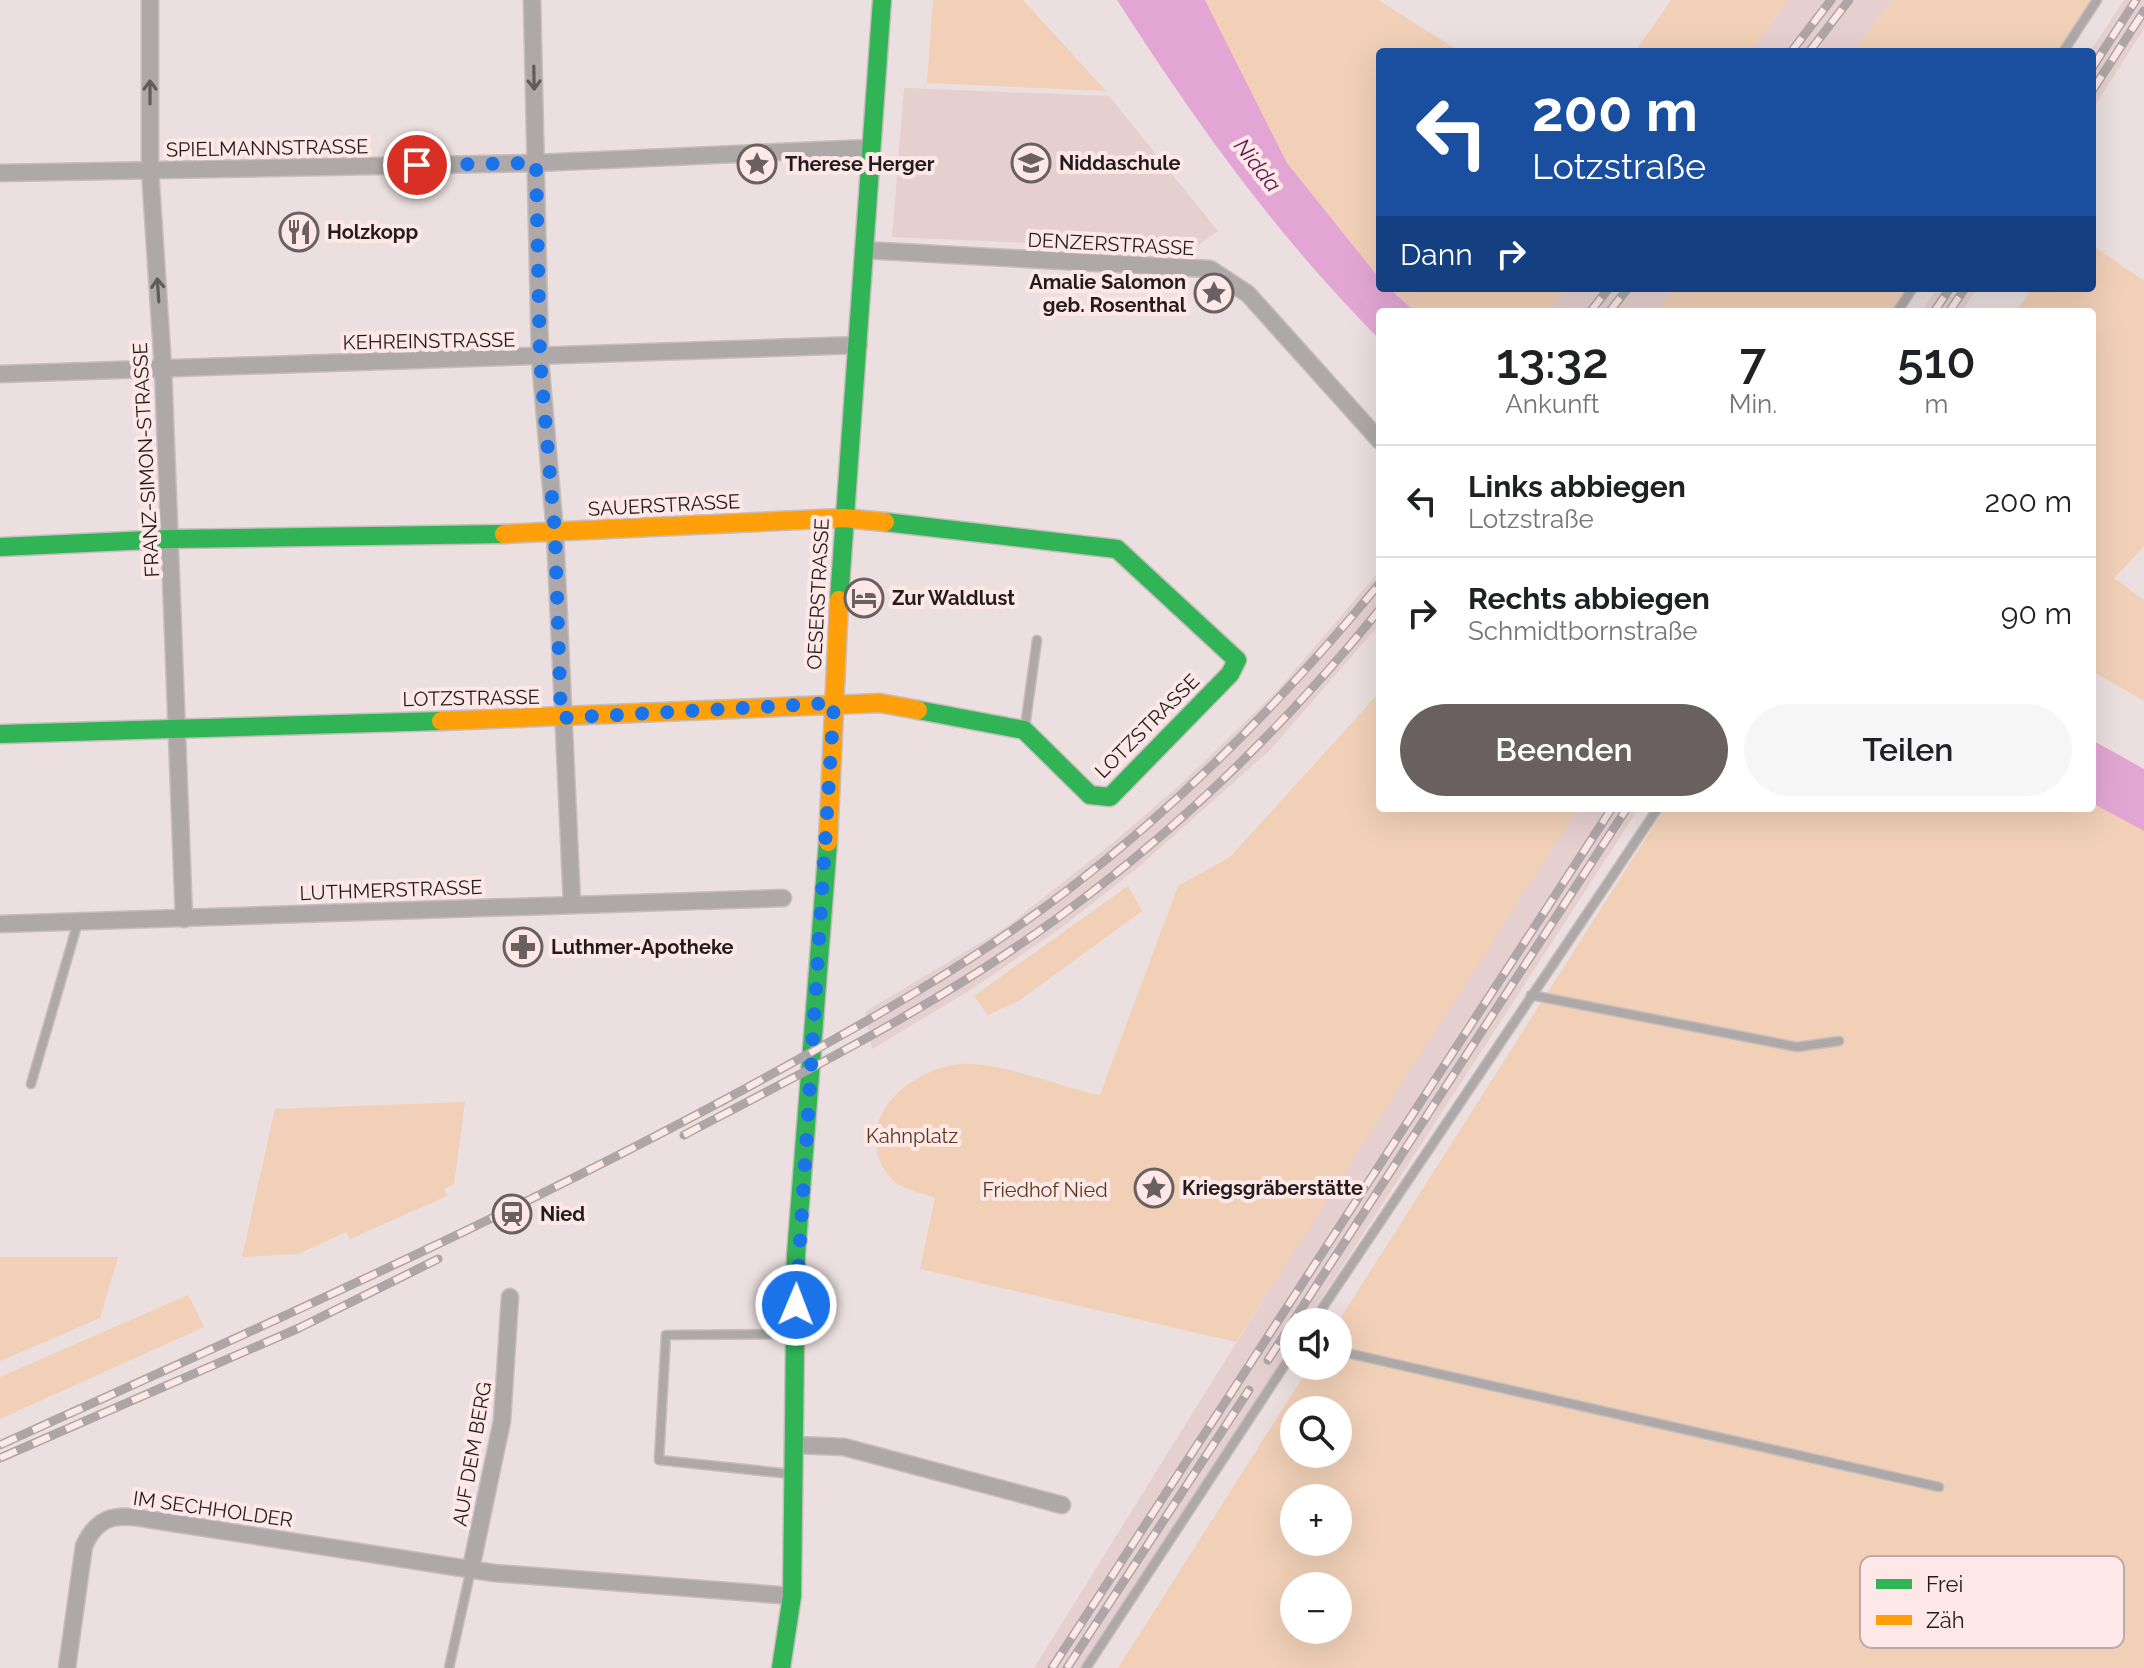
<!DOCTYPE html>
<html lang="de">
<meta charset="utf-8">
<style>
body{margin:0;font-family:Raleway,sans-serif;background:#f6f6f6;color:#202124;height:100vh;display:flex;flex-direction:column;font-size:30px;white-space:nowrap}
*{box-sizing:border-box;margin:0}
p{font-size:26px;color:#757577}
.icon{flex:none;width:44px;height:44px;fill:none;stroke:currentColor;stroke-width:2;stroke-linecap:round;stroke-linejoin:round}
.map{position:relative;flex:1;overflow:hidden}
.panel{position:absolute;left:1376px;top:308px;width:720px;height:504px;display:flex;flex-direction:column;background:#fff;border-radius:8px;box-shadow:0 8px 32px #0002}
.panel>*{flex:none}
.guide{position:absolute;left:1376px;top:48px;width:720px;height:244px;border-radius:8px;box-shadow:0 8px 32px #0002;background:#1a4fa0;color:#fff;overflow:hidden}
.fabs{position:absolute;left:1280px;top:1308px;display:grid;gap:16px}
.fabs a{display:grid;place-items:center;width:72px;height:72px;border-radius:50%;background:#fff;box-shadow:0 8px 32px #0002;font-size:40px}
.pin{position:absolute;display:grid;place-items:center;width:68px;height:68px;color:#fff;margin:-34px;border:4px solid #fff;border-radius:50%;box-shadow:0 2px 8px #0007}
.me{position:absolute;width:88px;margin:-44px;rotate:1deg;stroke-linejoin:round;filter:drop-shadow(0 0 6px #0008)}
.turn{display:flex;align-items:center;gap:28px;height:168px;padding:0 24px;font-size:36px}
.turn .icon{width:104px;height:104px;stroke-width:2.5}
.turn b{display:block;font-size:56px;line-height:68px}
.then{display:flex;align-items:center;height:76px;padding:0 24px;background:#0003;gap:16px;font-size:30px}
.eta{display:flex;justify-content:space-evenly;align-items:center;height:136px;text-align:center}
.eta b{font-size:48px;font-weight:600;line-height:56px}
.cta{display:flex;gap:16px;margin-top:auto;padding:16px 24px}
.cta a{flex:1;height:92px;border-radius:48px;background:#6a6060;color:#fff;font-size:32px;font-weight:600;line-height:92px;text-align:center}
.cta a+a{background:#f6f6f6;color:#202124}
ul{padding:0;list-style:none}
li{display:flex;align-items:center;gap:24px;height:112px;padding:0 24px;border-top:2px solid #e0e0e0}
li div{flex:1}
li b{display:block;font-size:30px}
li em{font-style:normal}
.map>svg:first-child{display:block}
</style>
<div class="map">
<svg width="2144" height="1668" viewBox="0 0 2144 1668">
<rect width="100%" height="100%" fill="#ebdfdf"/>
<g fill="#e6d0cf">
<path d="M 1788,0 L 1893,0 L 1853,52 L 1750,52 Z"/>
<path d="M 2124,0 L 2144,0 L 2144,29 L 2092,110 L 2090,52 Z"/>
<path d="M 904,88 L 1109,96 L 1218,231 L 1191,250 L 892,237 Z"/>
<path d="M 1566,288 L 1674,288 L 1656,312 L 1547,312 Z"/>
<path d="M 1937,288 L 1977,288 L 1962,312 L 1921,312 Z"/>
<path d="M 1380,570 L 1380,624 L 1270,750 L 1141,865 L 1061,928 L 972,989 L 872,1049 L 865,1012 L 1005,928 L 1115,841 L 1182,783 L 1276,692 Z"/>
<path d="M 1578,808 L 1639,808 L 1306,1322 L 1294,1322 L 1294,1341 L 1082,1668 L 1034,1668 L 1350,1160 Z"/>
</g>
<g fill="#f1d0b7" fill-rule="evenodd">
<path d="M 933,0 L 1023,0 L 1106,91 L 927,83 Z"/>
<path d="M 1205,0 L 1378,0 L 1461,52 L 1380,52 L 1380,279 L 1287,163 Z"/>
<path d="M 1671,0 L 1788,0 L 1750,52 L 1635,52 Z"/>
<path d="M 1893,0 L 2097,0 L 2063,52 L 1853,52 Z"/>
<path d="M 2092,245 L 2144,281 L 2144,546 L 2114,578 L 2144,600 L 2144,701 L 2092,671 L 2092,312 L 2016,312 L 2032,288 L 2092,288 Z"/>
<path d="M 1389,288 L 1566,288 L 1547,312 L 1415,312 Z"/>
<path d="M 1674,288 L 1913,288 L 1897,312 L 1656,312 Z"/>
<path d="M 1380,692 L 1380,808 L 1578,808 L 1236,1342 L 920,1269 L 935,1198 C 923,1193 899,1189 891,1178 C 843,1122 916,1060 973,1064 C 1011,1066 1061,1087 1100,1095 L 1178,886 L 1230,857 Z"/>
<path d="M 2092,803 L 2144,831 L 2144,1668 L 1118,1668 L 1310,1366 L 1338,1366 L 1338,1322 L 1665,808 L 2092,808 ZM 1294,1410 L 1338,1410 L 1338,1454 L 1294,1454 ZM 1294,1498 L 1338,1498 L 1338,1542 L 1294,1542 ZM 1294,1586 L 1338,1586 L 1338,1630 L 1294,1630 Z"/>
<path d="M 1128,886 L 1142,911 L 1020,1000 L 988,1015 L 974,996 Z"/>
<path d="M 465,1102 L 454,1184 L 444,1189 L 447,1196 L 350,1239 L 346,1232 L 298,1254 L 242,1257 L 275,1109 Z"/>
<path d="M 0,1257 L 118,1257 L 100,1318 L 0,1361 Z"/>
<path d="M 188,1295 L 204,1327 L 0,1419 L 0,1377 Z"/>
</g>
<g fill="#e3a6d4">
<path d="M 1117,0 L 1205,0 L 1287,163 L 1380,279 L 1380,288 L 1389,288 L 1415,312 L 1380,312 L 1380,340 C 1276,235 1197,124 1117,0 Z"/>
<path d="M 2092,740 L 2144,769 L 2144,831 L 2092,803 Z"/>
</g>
<g fill="none" stroke-linecap="round" stroke-linejoin="round">
<g stroke="#c6bdbd" stroke-width="11">
<g id="lane">
<path d="M 2063,52 L 2097,0"/>
<path d="M 1897,312 L 1913,288"/>
<path d="M 1025,727 L 1037,640"/>
<path d="M 1531,995 L 1797,1047 L 1839,1041"/>
<path d="M 31,1084 L 78,922"/>
<path d="M 1313,1322 L 1658,808"/>
<path d="M 790,1334 L 666,1335 L 659,1460 L 791,1474"/>
<path d="M 1338,1351 L 1939,1487"/>
<path d="M 449,1668 L 471,1569"/>
<path d="M 1086,1668 L 1294,1351"/>
</g>
</g>
<g stroke="#c6bdbd" stroke-width="19">
<g id="street">
<path d="M 150,0 L 150,170 L 163,368 L 184,919"/>
<path d="M 532,0 L 540,359 L 555,533 L 572,904"/>
<path d="M 0,173 L 536,163 L 869,148"/>
<path d="M 863,250 L 1210,269 L 1248,294 L 1380,441"/>
<path d="M 0,374 L 859,345"/>
<path d="M 0,924 L 783,898"/>
<path d="M 796,1445 L 844,1447 L 1062,1505"/>
<path d="M 471,1568 L 502,1421 L 510,1297"/>
<path d="M 67,1668 L 84,1546 C 101,1508 125,1516 160,1521 L 494,1573 L 792,1596"/>
</g>
</g>
<g stroke="#c6bdbd" stroke-width="21">
<g id="fast">
<path d="M 885,522 L 1117,549 L 1237,660 L 1230,674 L 1110,797 L 1090,795 L 1024,730 L 918,710"/>
<path d="M 0,547 L 170,539 L 504,534"/>
<path d="M 839,600 L 882,0"/>
<path d="M 0,734 L 441,721"/>
<path d="M 781,1668 L 792,1596 L 796,1255 L 828,842"/>
</g>
</g>
<g stroke="#c6bdbd" stroke-width="21">
<g id="slow">
<path d="M 504,534 L 843,518 L 885,522"/>
<path d="M 441,721 L 880,703 L 918,710"/>
<path d="M 828,842 L 839,600"/>
</g>
</g>
<use href="#lane" stroke="#aea8a9" stroke-width="8"/>
<use href="#street" stroke="#aea8a9" stroke-width="16"/>
<use href="#fast" stroke="#30b455" stroke-width="18"/>
<use href="#slow" stroke="#ff9f0a" stroke-width="18"/>
<g stroke="#aea6a6" stroke-width="9">
<g id="rail">
<path d="M 1791,52 L 1831,0"/>
<path d="M 1809,52 L 1849,0"/>
<path d="M 2092,68 L 2136,0"/>
<path d="M 2092,91 L 2144,11"/>
<path d="M 1590,312 L 1609,288"/>
<path d="M 1609,312 L 1628,288"/>
<path d="M 1934,312 L 1950,288"/>
<path d="M 1949,312 L 1965,288"/>
<path d="M 684,1135 C 816,1066 951,998 1071,908 C 1185,823 1291,719 1380,609"/>
<path d="M 1268,1360 L 1627,808"/>
<path d="M 0,1445 C 254,1330 507,1218 752,1085 C 861,1025 970,965 1069,889 C 1185,800 1287,696 1380,583"/>
<path d="M 0,1458 L 299,1328 L 438,1259"/>
<path d="M 1052,1668 L 1612,808"/>
<path d="M 1067,1668 L 1249,1390"/>
</g>
</g>
<use href="#rail" stroke="#fde7e7" stroke-width="6" stroke-dasharray="18" stroke-linecap="butt"/>
</g>
<defs><path id="oneway-shaft" d="M-6 0H5M1.5-3L5.5 0L1.5 3" fill="none" stroke-width="1.6" stroke-linecap="round" stroke-linejoin="round" transform="scale(2)"/></defs>
<g stroke="#625b5b">
<use href="#oneway-shaft" transform="translate(534 78) rotate(89)"/>
<use href="#oneway-shaft" transform="translate(150 92) rotate(-90)"/>
<use href="#oneway-shaft" transform="translate(158 290) rotate(-94)"/>
</g>
<g fill="none" stroke-linecap="round" stroke-linejoin="round">
<path stroke="#1a73e8" stroke-width="14" stroke-dasharray="0 25.2" d="M 417,165 L 536,163 L 540,359 L 555,533 L 561,718 L 834,703 L 796,1305"/>
</g>
<defs>
<g id="school-ring" transform="scale(2)"><circle r="9.5" fill="#fde7e7" stroke="#6a6060" stroke-width="1.5"/><path d="M0-5L7-2L0 1L-7-2ZM-4 1L0 2.5L4 1V4Q0 6-4 4Z" fill="#6a6060"/></g>
<g id="sight-ring" transform="scale(2)"><circle r="9.5" fill="#fde7e7" stroke="#6a6060" stroke-width="1.5"/><path d="M0-6L1.8-2.2L6-1.7L2.9 1.2L3.7 5.4L0 3.3L-3.7 5.4L-2.9 1.2L-6-1.7L-1.8-2.2Z" fill="#6a6060"/></g>
<g id="restaurant-ring" transform="scale(2)"><circle r="9.5" fill="#fde7e7" stroke="#6a6060" stroke-width="1.5"/><path d="M-5-6h1v4h1v-4h1v4h1v-4h1v5L-1.5 .5V6h-2V.5L-5-1ZM5-6V6H3V1.5H1.5Q1.5-4 5-6Z" fill="#6a6060"/></g>
<g id="hotel-ring" transform="scale(2)"><circle r="9.5" fill="#fde7e7" stroke="#6a6060" stroke-width="1.5"/><path d="M-6-4.5h1.5V1H6V5H4.5V3h-9V5H-6ZM-4 0a1.8 1.8 0 1 1 3.6 0ZM.5 0V-2.5h3Q6-2.5 6 0Z" fill="#6a6060"/></g>
<g id="pharmacy-ring" transform="scale(2)"><circle r="9.5" fill="#fde7e7" stroke="#6a6060" stroke-width="1.5"/><path d="M-2-6h4v4h4v4h-4v4h-4v-4h-4v-4h4Z" fill="#6a6060"/></g>
<g id="station-ring" transform="scale(2)"><circle r="9.5" fill="#fde7e7" stroke="#6a6060" stroke-width="1.5"/><path d="M-3-6H3Q5-6 5-4V2Q5 4 3 4L4.5 6H3L1.5 4h-3L-3 6H-4.5L-3 4Q-5 4-5 2V-4Q-5-6-3-6ZM-3.5-4v3h7v-3ZM-3.5 1v1.5H-2V1ZM2 1v1.5H3.5V1Z" fill="#6a6060"/></g>
</defs>
<g fill-rule="evenodd">
<use href="#school-ring" x="1031" y="163"/>
<use href="#sight-ring" x="757" y="164"/>
<use href="#restaurant-ring" x="299" y="232"/>
<use href="#sight-ring" x="1214" y="293"/>
<use href="#hotel-ring" x="864" y="598"/>
<use href="#pharmacy-ring" x="523" y="947"/>
<use href="#sight-ring" x="1154" y="1188"/>
<use href="#station-ring" x="512" y="1214"/>
</g>
<g text-anchor="middle" dominant-baseline="central" stroke-width="8" stroke-linejoin="round" paint-order="stroke">
<g font-size="20" fill="#241c1c" stroke="#fde7e7">
<text transform="translate(267 148) rotate(-1)">SPIELMANNSTRASSE</text>
<text transform="translate(1111 244) rotate(3)">DENZERSTRASSE</text>
<text transform="translate(429 341) rotate(-1)">KEHREINSTRASSE</text>
<text transform="translate(146 460) rotate(-93)">FRANZ-SIMON-STRASSE</text>
<text transform="translate(664 505) rotate(-3)">SAUERSTRASSE</text>
<text transform="translate(818 594) rotate(-87)">OESERSTRASSE</text>
<text transform="translate(471 698) rotate(-1)">LOTZSTRASSE</text>
<text transform="translate(1147 726) rotate(-45)">LOTZSTRASSE</text>
<text transform="translate(391 890) rotate(-2)">LUTHMERSTRASSE</text>
<text transform="translate(472 1454) rotate(-80)">AUF DEM BERG</text>
<text transform="translate(213 1509) rotate(8)">IM SECHHOLDER</text>
</g>
<g font-size="20" font-weight="bold" fill="#241c1c" stroke="#fde7e7" text-anchor="start">
<text x="1059" y="163">Niddaschule</text>
<text x="785" y="164">Therese Herger</text>
<text x="327" y="232">Holzkopp</text>
<text x="1186" y="282" text-anchor="end">Amalie Salomon<tspan x="1186" dy="23">geb. Rosenthal</tspan></text>
<text x="892" y="598">Zur Waldlust</text>
<text x="551" y="947">Luthmer-Apotheke</text>
<text x="1182" y="1188">Kriegsgräberstätte</text>
<text x="540" y="1214">Nied</text>
</g>
<g font-size="20" fill="#59391a" stroke="#fde7e7">
<text x="912" y="1136">Kahnplatz</text>
<text x="1045" y="1190">Friedhof Nied</text>
</g>
<g font-size="22" font-style="italic" fill="#5f1755" stroke="#fde7e7">
<text transform="translate(1258 165) rotate(52)">Nidda</text>
</g>
</g>
<rect x="1860" y="1556" width="264" height="92" rx="12" fill="#fde7e7" stroke="#bcaaaa" stroke-width="2"/>
<rect x="1876" y="1579" width="36" height="10" fill="#30b455"/>
<rect x="1876" y="1615" width="36" height="10" fill="#ff9f0a"/>
<g font-size="22" fill="#241c1c">
<text x="1926" y="1592">Frei</text>
<text x="1926" y="1628">Zäh</text>
</g>
</svg>
<div class="fabs">
<a><svg class="icon" aria-label="sound" viewBox="0 0 24 24"><path d="M4 9h4l5-4v14l-5-4H4zM17 9q2 3 0 6"/></svg></a>
<a><svg class="icon" aria-label="search" viewBox="0 0 24 24"><circle cx="10" cy="10" r="6"/><path d="M15 15l6 6"/></svg></a>
<a>+</a>
<a>−</a>
</div>
<div class="pin" style="left:417px;top:165px;background:#d93025"><svg class="icon" aria-label="arrive" viewBox="0 0 24 24"><path d="M6 21V4h12l-3 4 3 4H6"/></svg></div>
<svg class="me" style="left:796px;top:1305px" viewBox="-20 -20 40 40"><circle r="17" fill="#1a73e8" stroke="#fff" stroke-width="3"/><path d="M0-11L8 9 0 5-8 9z" fill="#fff"/></svg>
<div class="guide">
<div class="turn"><svg class="icon" aria-label="left" viewBox="0 0 24 24"><path d="M17 20v-9H6M10 6l-5 5 5 5"/></svg><div><b>200 m</b>Lotzstraße</div></div>
<div class="then">Dann<svg class="icon" aria-label="right" viewBox="0 0 24 24"><path d="M7 20v-9h11M14 6l5 5-5 5"/></svg></div>
</div>
<section class="panel">
<div class="eta">
<div><b>13:32</b><p>Ankunft</p></div>
<div><b>7</b><p>Min.</p></div>
<div><b>510</b><p>m</p></div>
</div>
<ul>
<li><svg class="icon" aria-label="left" viewBox="0 0 24 24"><path d="M17 20v-9H6M10 6l-5 5 5 5"/></svg><div><b>Links abbiegen</b><p>Lotzstraße</p></div><em>200 m</em></li>
<li><svg class="icon" aria-label="right" viewBox="0 0 24 24"><path d="M7 20v-9h11M14 6l5 5-5 5"/></svg><div><b>Rechts abbiegen</b><p>Schmidtbornstraße</p></div><em>90 m</em></li>
</ul>
<div class="cta"><a>Beenden</a><a>Teilen</a></div>
</section>
</div>
